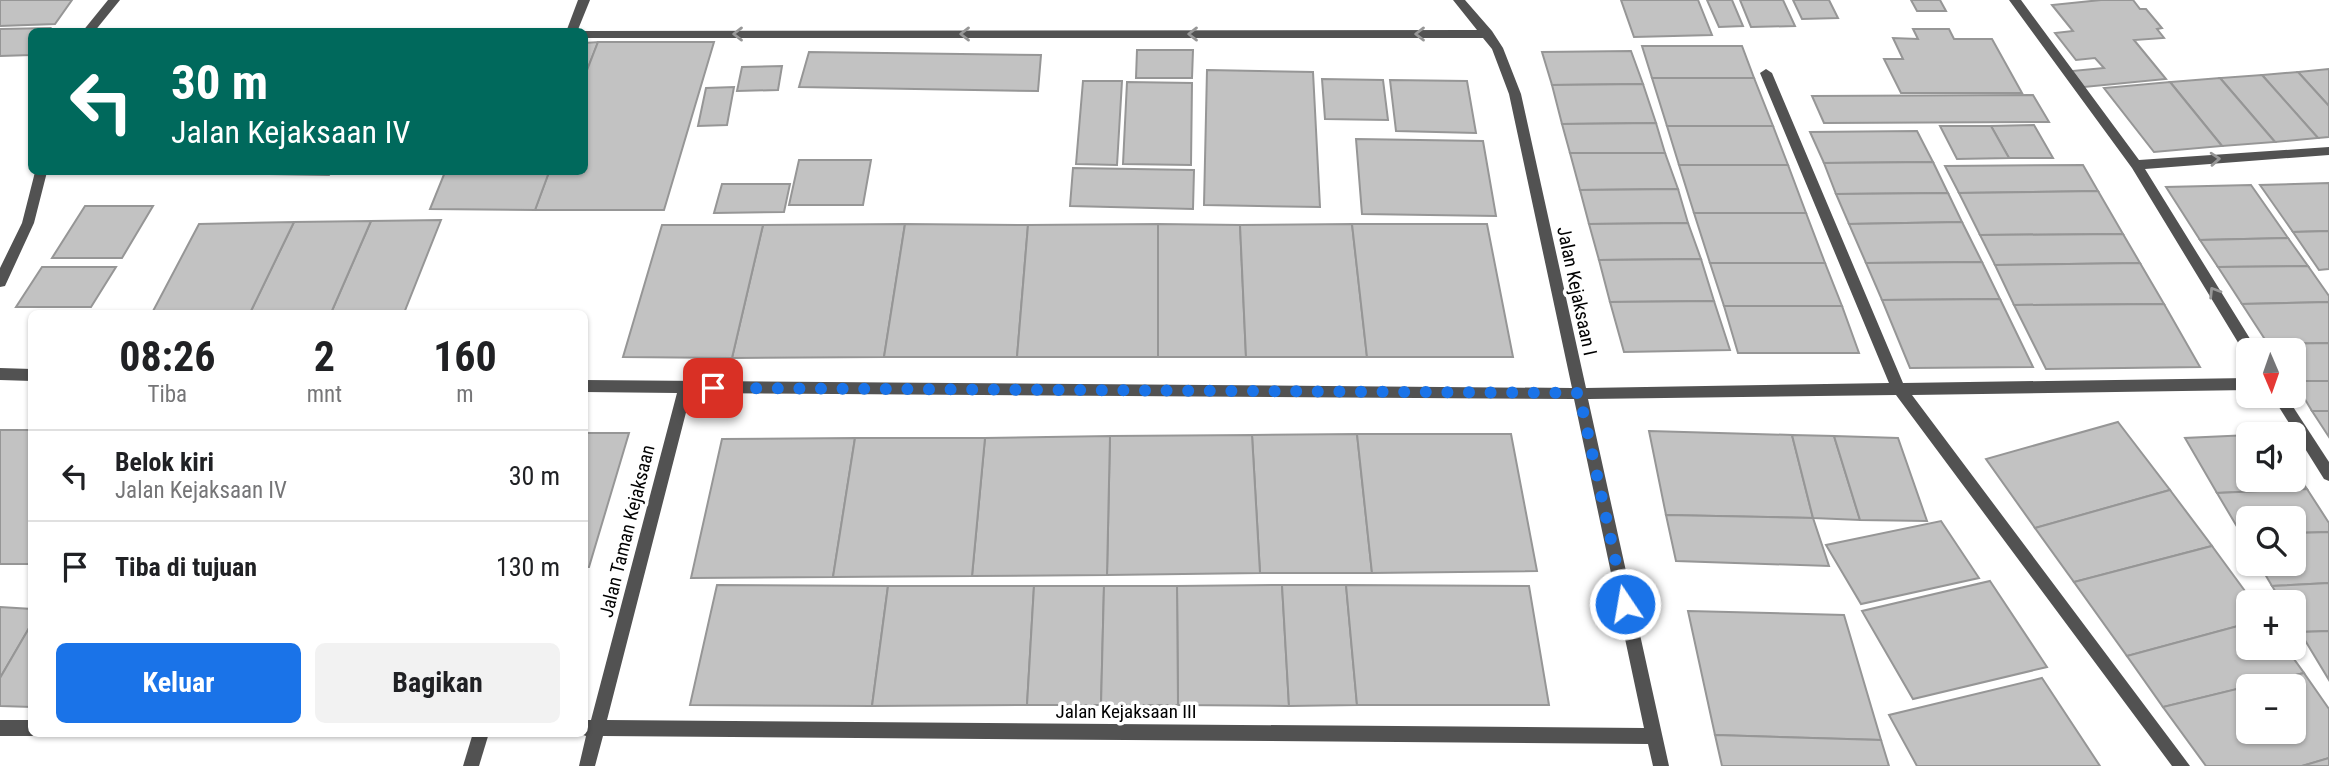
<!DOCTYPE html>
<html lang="id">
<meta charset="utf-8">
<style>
body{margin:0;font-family:"Roboto Condensed",sans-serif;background:#f2f2f2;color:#202124;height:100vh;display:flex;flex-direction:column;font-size:26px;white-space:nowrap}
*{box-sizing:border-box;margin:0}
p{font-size:23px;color:#757577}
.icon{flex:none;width:38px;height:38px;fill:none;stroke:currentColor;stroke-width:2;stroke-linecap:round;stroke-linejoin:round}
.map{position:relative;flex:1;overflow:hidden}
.drawer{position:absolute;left:28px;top:310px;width:560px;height:427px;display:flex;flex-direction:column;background:#fff;border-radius:10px;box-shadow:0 2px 5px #0004}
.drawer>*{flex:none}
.guide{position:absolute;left:28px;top:28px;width:560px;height:147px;border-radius:10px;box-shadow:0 2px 5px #0004;background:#00695c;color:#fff;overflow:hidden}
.needle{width:46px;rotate:178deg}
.fabs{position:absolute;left:2236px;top:338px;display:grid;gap:14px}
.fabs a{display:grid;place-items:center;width:70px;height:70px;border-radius:10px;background:#fff;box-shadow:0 2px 5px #0004;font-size:35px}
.pin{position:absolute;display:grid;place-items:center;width:60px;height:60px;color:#fff;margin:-30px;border-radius:14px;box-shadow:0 4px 10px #0006}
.me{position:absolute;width:77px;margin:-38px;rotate:348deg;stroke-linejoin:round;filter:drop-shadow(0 0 5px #0008)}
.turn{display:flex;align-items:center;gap:24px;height:147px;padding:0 28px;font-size:32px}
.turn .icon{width:91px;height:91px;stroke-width:2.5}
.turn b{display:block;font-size:49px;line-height:60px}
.eta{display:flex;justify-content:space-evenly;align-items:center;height:119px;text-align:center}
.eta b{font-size:42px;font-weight:700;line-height:49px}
.action{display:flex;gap:14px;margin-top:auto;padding:14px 28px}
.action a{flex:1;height:80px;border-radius:10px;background:#1a73e8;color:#fff;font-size:28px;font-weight:700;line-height:80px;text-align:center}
.action a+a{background:#f2f2f2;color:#202124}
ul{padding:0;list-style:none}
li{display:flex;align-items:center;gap:21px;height:91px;padding:0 28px;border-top:2px solid #e0e0e0}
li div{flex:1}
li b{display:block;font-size:26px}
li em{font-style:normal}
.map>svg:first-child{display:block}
</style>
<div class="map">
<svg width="2329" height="766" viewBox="0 0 2329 766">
<rect width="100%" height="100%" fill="#fff"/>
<g fill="#c2c2c2" stroke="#969696" stroke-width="2">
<path d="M 0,0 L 72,0 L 55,24 L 0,26 Z"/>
<path d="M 1621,0 L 1698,0 L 1712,35 L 1634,37 Z"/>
<path d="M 1707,0 L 1732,0 L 1743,26 L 1719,27 Z"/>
<path d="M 1740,0 L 1783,0 L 1795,26 L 1751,27 Z"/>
<path d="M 1793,0 L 1829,0 L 1838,18 L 1802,19 Z"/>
<path d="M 1911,0 L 1940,0 L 1946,11 L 1917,11 Z"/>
<path d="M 2101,0 L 2133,0 L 2140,9 L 2146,9 L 2162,28 L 2157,29 L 2164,38 L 2134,40 L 2166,79 L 2084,87 L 2072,71 L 2104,68 L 2095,58 L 2076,60 L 2055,33 L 2073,31 L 2052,5 Z"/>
<path d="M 50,28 L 47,32 L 32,32 L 31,55 L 0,56 L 0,29 Z"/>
<path d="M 1913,29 L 1949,29 L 1954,39 L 1992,39 L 2022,93 L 1901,93 L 1884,59 L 1903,59 L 1893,38 L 1918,39 Z"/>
<path d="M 598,42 L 584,78 L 584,43 Z"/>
<path d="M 598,42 L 714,42 L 664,210 L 535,210 L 549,172 L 584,172 L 584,78 Z"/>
<path d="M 1642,46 L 1742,46 L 1754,78 L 1652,78 Z"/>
<path d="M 1137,50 L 1193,50 L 1192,78 L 1136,78 Z"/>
<path d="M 1631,51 L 1643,84 L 1552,85 L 1542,52 Z"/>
<path d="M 809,52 L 1041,55 L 1038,91 L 799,87 Z"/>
<path d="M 782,66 L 778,90 L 737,91 L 742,67 Z"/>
<path d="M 2329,69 L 2329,106 L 2298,72 Z"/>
<path d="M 1207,70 L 1313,72 L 1320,207 L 1204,205 Z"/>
<path d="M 2298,72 L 2329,106 L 2329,137 L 2318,138 L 2262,75 Z"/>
<path d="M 2262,75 L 2318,138 L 2275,142 L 2220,78 Z"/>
<path d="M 1652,78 L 1754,78 L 1773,126 L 1667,126 Z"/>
<path d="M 2220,78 L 2275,142 L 2222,146 L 2170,82 Z"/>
<path d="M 1322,79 L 1383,80 L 1388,120 L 1325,119 Z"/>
<path d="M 1390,80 L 1467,81 L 1476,133 L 1396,131 Z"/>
<path d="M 1083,81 L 1122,81 L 1117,165 L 1076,164 Z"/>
<path d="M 1127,82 L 1192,83 L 1191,165 L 1123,164 Z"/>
<path d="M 2170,82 L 2222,146 L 2154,152 L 2104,88 Z"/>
<path d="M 1643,84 L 1656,123 L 1562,124 L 1552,85 Z"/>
<path d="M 734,87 L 727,125 L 698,126 L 706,88 Z"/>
<path d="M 2033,95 L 2049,122 L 1824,123 L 1812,96 Z"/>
<path d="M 1656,123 L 1665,153 L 1570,153 L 1562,124 Z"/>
<path d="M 2034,125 L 2053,158 L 2009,158 L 1991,126 Z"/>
<path d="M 1667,126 L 1773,126 L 1788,165 L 1679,165 Z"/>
<path d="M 1940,126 L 1991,126 L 2009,158 L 1957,159 Z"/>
<path d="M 1917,131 L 1933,162 L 1824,163 L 1810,132 Z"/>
<path d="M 1356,139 L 1483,141 L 1496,216 L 1362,214 Z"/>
<path d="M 1570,153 L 1665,153 L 1678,189 L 1580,190 Z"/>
<path d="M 799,160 L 871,160 L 863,205 L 789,205 Z"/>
<path d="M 1933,162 L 1948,193 L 1836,194 L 1824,163 Z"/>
<path d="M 1679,165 L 1788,165 L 1806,213 L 1694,213 Z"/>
<path d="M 2083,165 L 2098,191 L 1959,193 L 1945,166 Z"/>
<path d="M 1073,168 L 1194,170 L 1193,209 L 1070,206 Z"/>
<path d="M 132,172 L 331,172 L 329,175 Z"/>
<path d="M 445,172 L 549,172 L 535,210 L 430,209 Z"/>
<path d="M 2329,183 L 2329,231 L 2293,232 L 2260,185 Z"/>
<path d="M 722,184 L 790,184 L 784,212 L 714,213 Z"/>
<path d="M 2251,185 L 2288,238 L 2200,240 L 2166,187 Z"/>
<path d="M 1678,189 L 1688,223 L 1589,224 L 1580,190 Z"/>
<path d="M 2098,191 L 2123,234 L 1980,235 L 1959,193 Z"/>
<path d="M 1948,193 L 1962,222 L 1849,224 L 1836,194 Z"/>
<path d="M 85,206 L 153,206 L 122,258 L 52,258 Z"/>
<path d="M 1694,213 L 1806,213 L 1825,263 L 1710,263 Z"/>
<path d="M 441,220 L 404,313 L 331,313 L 371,221 Z"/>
<path d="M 371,221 L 331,313 L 250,313 L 294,222 Z"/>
<path d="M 294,222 L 250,313 L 152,313 L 199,224 Z"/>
<path d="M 1962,222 L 1982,262 L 1866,263 L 1849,224 Z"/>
<path d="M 1688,223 L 1701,259 L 1599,260 L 1589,224 Z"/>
<path d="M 905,224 L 884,357 L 732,358 L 763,225 Z"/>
<path d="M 905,224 L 1028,225 L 1017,357 L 884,357 Z"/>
<path d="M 1158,224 L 1158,357 L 1017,357 L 1028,225 Z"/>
<path d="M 1158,224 L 1240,225 L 1246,357 L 1158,357 Z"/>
<path d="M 1352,224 L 1367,357 L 1246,357 L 1240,225 Z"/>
<path d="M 1352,224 L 1487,224 L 1513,357 L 1367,357 Z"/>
<path d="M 662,225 L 763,225 L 732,358 L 623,357 Z"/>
<path d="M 2329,231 L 2329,269 L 2319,270 L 2293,232 Z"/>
<path d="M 2123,234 L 2140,263 L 1995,265 L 1980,235 Z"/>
<path d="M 2288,238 L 2308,266 L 2218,267 L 2200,240 Z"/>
<path d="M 1701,259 L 1714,301 L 1610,302 L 1599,260 Z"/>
<path d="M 1982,262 L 2000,299 L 1882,300 L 1866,263 Z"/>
<path d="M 1710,263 L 1825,263 L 1842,306 L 1724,306 Z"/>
<path d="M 2140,263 L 2164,304 L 2014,305 L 1995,265 Z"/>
<path d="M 2308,266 L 2329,296 L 2329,302 L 2242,304 L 2218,267 Z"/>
<path d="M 42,267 L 116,267 L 91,307 L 16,307 Z"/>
<path d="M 2000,299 L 2033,367 L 1910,368 L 1882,300 Z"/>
<path d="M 1714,301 L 1730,350 L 1624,352 L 1610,302 Z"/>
<path d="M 2329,302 L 2329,343 L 2268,344 L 2242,304 Z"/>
<path d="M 2164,304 L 2200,367 L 2046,369 L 2014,305 Z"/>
<path d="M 1724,306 L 1842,306 L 1859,353 L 1738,353 Z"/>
<path d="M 2329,343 L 2329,381 L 2294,381 L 2294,350 L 2272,350 L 2268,344 Z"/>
<path d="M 2294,381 L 2329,381 L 2329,411 L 2312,411 Z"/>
<path d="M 2312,411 L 2329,411 L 2329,437 Z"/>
<path d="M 2118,422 L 2170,490 L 2035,528 L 1986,459 Z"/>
<rect x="0" y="430" width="32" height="134"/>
<path d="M 1649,431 L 1792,435 L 1813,518 L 1666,515 Z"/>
<path d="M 584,433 L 629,433 L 589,567 L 584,567 Z"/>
<path d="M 1357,434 L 1372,573 L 1260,573 L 1252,435 Z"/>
<path d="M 1357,434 L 1511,434 L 1537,571 L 1372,573 Z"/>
<path d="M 1252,435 L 1260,573 L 1107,575 L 1110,436 Z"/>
<path d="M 1792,435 L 1834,436 L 1860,520 L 1813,518 Z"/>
<path d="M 2249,435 L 2249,480 L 2294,480 L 2294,469 L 2307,489 L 2217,493 L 2185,438 Z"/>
<path d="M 1110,436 L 1107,575 L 972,576 L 985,438 Z"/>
<path d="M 1834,436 L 1898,438 L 1927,521 L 1860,520 Z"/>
<path d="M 855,438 L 833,577 L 691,578 L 722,439 Z"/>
<path d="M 855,438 L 985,438 L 972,576 L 833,577 Z"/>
<path d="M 2307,489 L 2329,523 L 2329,532 L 2294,533 L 2294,518 L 2249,518 L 2249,535 L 2242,535 L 2217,493 Z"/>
<path d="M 2170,490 L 2212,546 L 2074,582 L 2035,528 Z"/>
<path d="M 1666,515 L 1813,518 L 1829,566 L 1676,561 Z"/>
<path d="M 1941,521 L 1979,578 L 1861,604 L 1826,545 Z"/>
<path d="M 2329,532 L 2329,583 L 2272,586 L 2259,564 L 2294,564 L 2294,533 Z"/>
<path d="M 2212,546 L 2253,602 L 2249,602 L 2249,623 L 2127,656 L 2074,582 Z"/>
<path d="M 1990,581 L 2047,667 L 1913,699 L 1862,611 Z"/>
<path d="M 2329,583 L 2329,631 L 2300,632 L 2294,622 L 2294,602 L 2282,602 L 2272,586 Z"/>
<path d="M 717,585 L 888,586 L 872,706 L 690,705 Z"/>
<path d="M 1282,585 L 1289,706 L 1178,705 L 1177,586 Z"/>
<path d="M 1282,585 L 1346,585 L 1357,705 L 1289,706 Z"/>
<path d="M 1346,585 L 1529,586 L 1549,705 L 1357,705 Z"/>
<path d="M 888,586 L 1034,586 L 1027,705 L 872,706 Z"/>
<path d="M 1034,586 L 1104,586 L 1101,705 L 1027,705 Z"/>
<path d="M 1104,586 L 1177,586 L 1178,705 L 1101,705 Z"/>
<path d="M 0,607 L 32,609 L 32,623 L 0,678 Z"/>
<path d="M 1688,611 L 1844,615 L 1881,740 L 1715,735 Z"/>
<path d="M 32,623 L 32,707 L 0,706 L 0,678 Z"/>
<path d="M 2249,623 L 2249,648 L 2286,648 L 2304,673 L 2163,707 L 2127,656 Z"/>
<path d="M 2329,631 L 2329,680 L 2300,632 Z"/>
<path d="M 2304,673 L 2329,709 L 2329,758 L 2302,766 L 2206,766 L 2163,707 L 2249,686 L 2249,732 L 2294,732 L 2294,686 L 2250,686 Z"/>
<path d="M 2042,678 L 2100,766 L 1917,766 L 1889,715 Z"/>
<path d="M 1715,735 L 1881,740 L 1889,766 L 1722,766 Z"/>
<path d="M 2329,758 L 2329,766 L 2302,766 Z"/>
</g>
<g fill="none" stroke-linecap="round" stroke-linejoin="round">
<g fill="#525252" fill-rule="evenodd">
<path d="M 108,0 L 120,0 L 94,32 L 82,32 Z"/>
<path d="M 578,0 L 590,0 L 577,32 L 566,32 Z"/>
<path d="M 1453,0 L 1465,0 L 1492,31 L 1503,48 L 1521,94 L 1586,388 L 1889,383 L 1760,73 L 1766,69 L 1772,73 L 1903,383 L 2249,378 L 2249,390 L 1912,395 L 2190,766 L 2172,766 L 1896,395 L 1588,399 L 1669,766 L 1653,766 L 1648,744 L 603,736 L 595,766 L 579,766 L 586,736 L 578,733 L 584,733 L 584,720 L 591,720 L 677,393 L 584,392 L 584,380 L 1572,388 L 1509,94 L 1492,49 L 1483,38 L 584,38 L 584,32 L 580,31 L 1477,30 ZM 691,393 L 1574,399 L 1644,728 L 607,720 Z"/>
<path d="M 2009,0 L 2021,0 L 2139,160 L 2329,147 L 2329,155 L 2145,169 L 2257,350 L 2249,350 L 2249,355 L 2245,354 L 2132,168 Z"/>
<path d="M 35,172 L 47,172 L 34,223 L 5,286 L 0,287 L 0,268 L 22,223 Z"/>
<path d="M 0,368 L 32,369 L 32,381 L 0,380 Z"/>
<path d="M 2272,396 L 2286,396 L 2329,462 L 2329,481 L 2324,479 Z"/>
<path d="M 0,720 L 32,720 L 32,733 L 38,733 L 32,736 L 0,736 Z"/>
<path d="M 473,733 L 489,733 L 479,766 L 463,766 Z"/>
</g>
</g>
<defs><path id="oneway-chevron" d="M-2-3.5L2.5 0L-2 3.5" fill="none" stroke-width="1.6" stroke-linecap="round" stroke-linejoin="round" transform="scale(1.75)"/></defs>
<g stroke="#979797">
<use href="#oneway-chevron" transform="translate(738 34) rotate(-180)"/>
<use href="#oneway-chevron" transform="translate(965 34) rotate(-180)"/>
<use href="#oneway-chevron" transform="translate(1193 34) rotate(-180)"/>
<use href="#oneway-chevron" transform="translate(1420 34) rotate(-180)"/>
<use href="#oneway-chevron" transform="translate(2215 159) rotate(-4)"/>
<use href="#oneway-chevron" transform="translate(2214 292) rotate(-122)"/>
</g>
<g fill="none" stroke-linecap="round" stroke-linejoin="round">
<path stroke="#1a73e8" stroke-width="12" stroke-dasharray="0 21.6" d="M 713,388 L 1579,393 L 1625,604"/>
</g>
<g text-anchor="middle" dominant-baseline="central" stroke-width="7" stroke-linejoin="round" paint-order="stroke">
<g font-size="19" fill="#000" stroke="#fff">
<text transform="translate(1577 291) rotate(78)">Jalan Kejaksaan I</text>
<text transform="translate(627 531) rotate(-76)">Jalan Taman Kejaksaan</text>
<text x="1126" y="711">Jalan Kejaksaan III</text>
</g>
</g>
</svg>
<div class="fabs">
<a><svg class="needle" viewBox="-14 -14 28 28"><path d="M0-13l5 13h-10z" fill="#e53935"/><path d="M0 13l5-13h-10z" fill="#757577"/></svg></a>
<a><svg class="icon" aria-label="sound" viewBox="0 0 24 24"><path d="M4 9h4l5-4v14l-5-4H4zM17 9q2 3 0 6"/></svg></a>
<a><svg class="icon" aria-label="search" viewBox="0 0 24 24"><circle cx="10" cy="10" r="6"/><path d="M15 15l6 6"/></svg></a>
<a>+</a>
<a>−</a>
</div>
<div class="pin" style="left:713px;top:388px;background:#d93025"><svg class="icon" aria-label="arrive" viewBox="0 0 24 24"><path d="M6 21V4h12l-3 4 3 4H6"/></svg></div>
<svg class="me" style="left:1625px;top:604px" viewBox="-20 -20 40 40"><circle r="17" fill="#1a73e8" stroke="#fff" stroke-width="3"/><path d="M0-11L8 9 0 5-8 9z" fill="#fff"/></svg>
<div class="guide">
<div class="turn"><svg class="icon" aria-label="left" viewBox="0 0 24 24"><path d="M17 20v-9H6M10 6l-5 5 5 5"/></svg><div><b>30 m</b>Jalan Kejaksaan IV</div></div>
</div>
<section class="drawer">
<div class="eta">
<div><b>08:26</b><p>Tiba</p></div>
<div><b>2</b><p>mnt</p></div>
<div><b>160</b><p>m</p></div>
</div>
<ul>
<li><svg class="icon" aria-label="left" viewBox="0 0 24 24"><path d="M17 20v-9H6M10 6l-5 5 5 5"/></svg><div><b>Belok kiri</b><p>Jalan Kejaksaan IV</p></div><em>30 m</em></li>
<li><svg class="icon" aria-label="arrive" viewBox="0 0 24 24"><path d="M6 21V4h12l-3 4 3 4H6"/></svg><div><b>Tiba di tujuan</b></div><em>130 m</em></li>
</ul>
<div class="action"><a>Keluar</a><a>Bagikan</a></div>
</section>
</div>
